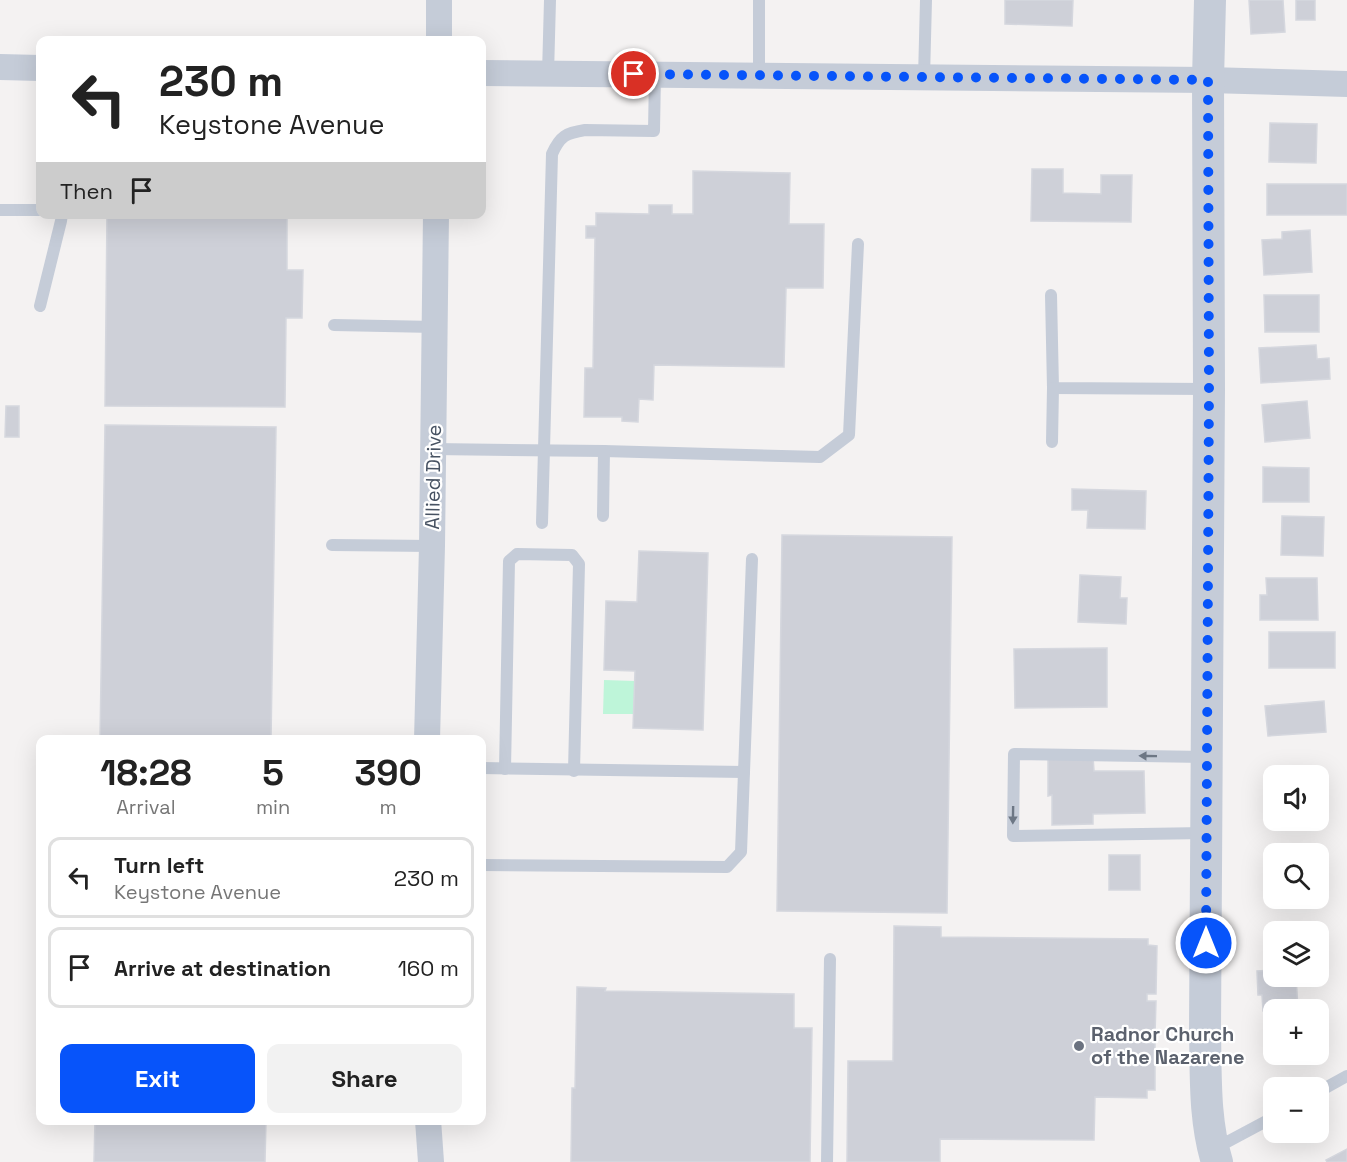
<!DOCTYPE html>
<meta charset="utf-8">
<style>
body{margin:0;font-family:"Space Grotesk",sans-serif;background:#f2f2f2;color:#222;height:100vh;display:flex;flex-direction:column;font-size:22px;white-space:nowrap}
*{box-sizing:border-box;margin:0}
p{font-size:20px;color:#767676}
.icon{flex:none;width:33px;height:33px;fill:none;stroke:currentColor;stroke-width:2;stroke-linecap:round;stroke-linejoin:round}
.map{position:relative;flex:1;overflow:hidden}
.panel{position:absolute;left:36px;top:735px;width:450px;height:390px;display:flex;flex-direction:column;background:#fff;border-radius:12px;box-shadow:0 6px 24px #0002}
.panel>*{flex:none}
.hud{position:absolute;left:36px;top:36px;width:450px;height:183px;border-radius:12px;box-shadow:0 6px 24px #0002;background:#fff;color:#222;overflow:hidden}
.tools{position:absolute;left:1263px;top:765px;display:grid;gap:12px}
.tools a{display:grid;place-items:center;width:66px;height:66px;border-radius:12px;background:#fff;box-shadow:0 6px 24px #0002;font-size:30px}
.pin{position:absolute;display:grid;place-items:center;width:51px;height:51px;color:#fff;margin:-26px;border:3px solid #fff;border-radius:50%;box-shadow:0 2px 6px #0007}
.me{position:absolute;width:66px;margin:-33px;rotate:0deg;stroke-linejoin:round;filter:drop-shadow(0 0 4px #0008)}
.turn{display:flex;align-items:center;gap:21px;height:126px;padding:0 24px;font-size:27px}
.turn .icon{width:78px;height:78px;stroke-width:2.5}
.turn b{display:block;font-size:42px;line-height:51px}
.then{display:flex;align-items:center;height:57px;padding:0 24px;background:#0003;gap:12px;font-size:22px}
.eta{display:flex;justify-content:space-evenly;align-items:center;height:102px;text-align:center}
.eta b{font-size:36px;font-weight:600;line-height:42px}
.primary-button{display:flex;gap:12px;margin-top:auto;padding:12px 24px}
.primary-button a{flex:1;height:69px;border-radius:12px;background:#0754fa;color:#fff;font-size:24px;font-weight:600;line-height:69px;text-align:center}
.primary-button a+a{background:#f2f2f2;color:#222}
ul{padding:0;list-style:none}
li{display:flex;align-items:center;gap:18px;height:81px;margin:0 12px 9px;padding:0 12px;border:3px solid #e0e0e0;border-radius:12px}
li div{flex:1}
li b{display:block;font-size:22px}
li em{font-style:normal}
.map>svg:first-child{display:block}
</style>
<div class="map">
<svg width="1347" height="1162" viewBox="0 0 1347 1162">
<rect width="100%" height="100%" fill="#f4f2f2"/>
<path fill="#bef5d9" d="M 604,680 L 635,681 L 633,714 L 603,714 Z"/>
<g fill="#ced0d8" stroke="#d5d7de" stroke-width="1.5">
<path d="M 1005,0 L 1073,0 L 1072,26 L 1005,24 Z"/>
<path d="M 1249,0 L 1283,0 L 1285,32 L 1251,34 Z"/>
<rect x="1296" y="0" width="19" height="20"/>
<path d="M 1270,123 L 1317,124 L 1316,163 L 1269,162 Z"/>
<path d="M 1032,169 L 1063,169 L 1063,193 L 1101,194 L 1101,175 L 1132,175 L 1131,222 L 1031,221 Z"/>
<path d="M 693,171 L 790,173 L 789,224 L 824,224 L 823,288 L 786,288 L 784,367 L 654,365 L 653,400 L 639,399 L 638,422 L 622,421 L 622,417 L 584,417 L 585,368 L 593,368 L 595,238 L 586,238 L 586,226 L 596,226 L 596,213 L 649,214 L 649,205 L 672,205 L 672,214 L 693,214 Z"/>
<rect x="1267" y="184" width="80" height="31"/>
<path d="M 107,214 L 287,214 L 287,270 L 303,270 L 302,318 L 286,318 L 285,407 L 105,406 Z"/>
<path d="M 1310,230 L 1312,272 L 1264,275 L 1262,240 L 1282,239 L 1282,232 Z"/>
<path d="M 1264,295 L 1319,295 L 1319,332 L 1265,332 Z"/>
<path d="M 1316,345 L 1317,359 L 1329,358 L 1330,379 L 1261,383 L 1259,348 Z"/>
<path d="M 1307,401 L 1310,438 L 1265,442 L 1262,405 Z"/>
<path d="M 6,406 L 19,406 L 19,437 L 5,437 Z"/>
<path d="M 105,425 L 276,427 L 271,740 L 100,740 Z"/>
<path d="M 1263,467 L 1309,468 L 1309,502 L 1263,502 Z"/>
<path d="M 1072,489 L 1146,491 L 1145,529 L 1087,528 L 1088,510 L 1072,510 Z"/>
<path d="M 1282,516 L 1324,517 L 1323,556 L 1281,555 Z"/>
<path d="M 782,535 L 952,537 L 947,913 L 777,911 Z"/>
<path d="M 639,551 L 708,553 L 703,730 L 633,728 L 635,671 L 604,670 L 606,601 L 637,602 Z"/>
<path d="M 1080,575 L 1121,577 L 1120,598 L 1127,598 L 1126,624 L 1078,622 Z"/>
<path d="M 1266,578 L 1317,578 L 1318,620 L 1260,620 L 1260,595 L 1267,595 Z"/>
<rect x="1269" y="632" width="66" height="36"/>
<path d="M 1107,648 L 1107,707 L 1015,708 L 1014,649 Z"/>
<path d="M 1324,701 L 1326,732 L 1268,736 L 1265,706 Z"/>
<path d="M 1093,757 L 1094,771 L 1144,771 L 1145,813 L 1093,814 L 1093,824 L 1052,825 L 1052,795 L 1048,796 L 1048,758 Z"/>
<rect x="1109" y="855" width="31" height="35"/>
<path d="M 1268,860 L 1274,860 L 1274,890 L 1270,890 Z"/>
<path d="M 894,926 L 941,927 L 941,937 L 1148,939 L 1148,945 L 1157,946 L 1156,994 L 1147,994 L 1147,1001 L 1156,1001 L 1155,1035 L 1147,1035 L 1147,1043 L 1155,1043 L 1155,1090 L 1147,1090 L 1147,1098 L 1095,1097 L 1094,1140 L 940,1139 L 940,1162 L 847,1162 L 848,1061 L 893,1061 Z"/>
<path d="M 1274,970 L 1274,976 L 1296,976 L 1298,1009 L 1263,1011 L 1262,995 L 1258,995 L 1257,971 Z"/>
<path d="M 577,987 L 606,988 L 605,991 L 794,994 L 794,1028 L 812,1028 L 810,1162 L 571,1162 L 572,1088 L 575,1088 Z"/>
<path d="M 95,1120 L 266,1120 L 265,1162 L 94,1162 Z"/>
<path d="M 1347,1149 L 1347,1162 L 1327,1162 L 1326,1160 Z"/>
</g>
<g fill="none" stroke-linecap="round" stroke-linejoin="round">
<g stroke="#c5ccd8" stroke-width="12">
<path d="M 548,74 L 550,0"/>
<path d="M 759,76 L 759,0"/>
<path d="M 924,78 L 926,0"/>
<path d="M 0,210 L 40,210"/>
<path d="M 1051,295 L 1053,388 L 1207,389"/>
<path d="M 40,306 L 61,221 L 62,214"/>
<path d="M 334,325 L 435,327"/>
<path d="M 1052,442 L 1053,388"/>
<path d="M 433,449 L 604,451 L 820,457 L 849,435 L 858,244"/>
<path d="M 603,516 L 604,451"/>
<path d="M 542,523 L 552,154 C 560,136 566,133 585,130 L 654,131 L 655,74"/>
<path d="M 332,545 L 432,546"/>
<path d="M 482,768 L 744,772 L 752,559"/>
<path d="M 505,769 L 509,561 L 517,554 L 572,555 L 579,564 L 574,771"/>
<path d="M 1205,833 L 1013,836 L 1014,754 L 1205,757"/>
<path d="M 482,865 L 727,867 L 741,852 L 744,772"/>
<path d="M 1318,1092 L 1347,1076"/>
<path d="M 1214,1149 L 1274,1117"/>
<path d="M 827,1162 L 830,959"/>
</g>
<g stroke="#c5ccd8" stroke-width="26">
<path d="M 439,40 L 439,0"/>
<path d="M 0,67 L 40,68"/>
<path d="M 482,73 L 1208,80 L 1347,84"/>
<path d="M 427,740 L 432,546 L 436,214"/>
<path d="M 428,1120 L 431,1162"/>
</g>
<path stroke="#c5ccd8" stroke-width="32" d="M 1210,0 L 1208,80 L 1209,389 L 1205,1031 C 1206,1075 1204,1120 1217,1162"/>
</g>
<defs><path id="oneway-solid" d="M-6-.8H1V-3.2L6.5 0L1 3.2V.8H-6Z" transform="scale(1.5)"/></defs>
<g fill="#6d7785">
<use href="#oneway-solid" transform="translate(1148 756) rotate(-179)"/>
<use href="#oneway-solid" transform="translate(1013 815) rotate(91)"/>
</g>
<g fill="none" stroke-linecap="round" stroke-linejoin="round">
<path stroke="#0754fa" stroke-width="10" stroke-dasharray="0 18" d="M 634,74 L 1208,80 L 1209,389 L 1206,943"/>
</g>
<circle fill="#6b7280" stroke="#fff" stroke-width="2" cx="1079" cy="1046" r="6"/>
<g text-anchor="middle" dominant-baseline="central" stroke-width="4.5" stroke-linejoin="round" paint-order="stroke">
<g font-size="20" fill="#475262" stroke="#fff">
<text transform="translate(433 477) rotate(-89)">Allied Drive</text>
</g>
<g font-size="20" font-weight="bold" fill="#5b616d" stroke="#fff" text-anchor="start">
<text x="1091" y="1034">Radnor Church<tspan x="1091" dy="23">of the Nazarene</tspan></text>
</g>
</g>
</svg>
<div class="tools">
<a><svg class="icon" aria-label="sound" viewBox="0 0 24 24"><path d="M4 9h4l5-4v14l-5-4H4zM17 9q2 3 0 6"/></svg></a>
<a><svg class="icon" aria-label="search" viewBox="0 0 24 24"><circle cx="10" cy="10" r="6"/><path d="M15 15l6 6"/></svg></a>
<a><svg class="icon" aria-label="layers" viewBox="0 0 24 24"><path d="M12 4l9 5-9 5-9-5zM3 14l9 5 9-5"/></svg></a>
<a>+</a>
<a>−</a>
</div>
<div class="pin" style="left:634px;top:74px;background:#d93025"><svg class="icon" aria-label="arrive" viewBox="0 0 24 24"><path d="M6 21V4h12l-3 4 3 4H6"/></svg></div>
<svg class="me" style="left:1206px;top:943px" viewBox="-20 -20 40 40"><circle r="17" fill="#0754fa" stroke="#fff" stroke-width="3"/><path d="M0-11L8 9 0 5-8 9z" fill="#fff"/></svg>
<div class="hud">
<div class="turn"><svg class="icon" aria-label="left" viewBox="0 0 24 24"><path d="M17 20v-9H6M10 6l-5 5 5 5"/></svg><div><b>230 m</b>Keystone Avenue</div></div>
<div class="then">Then<svg class="icon" aria-label="arrive" viewBox="0 0 24 24"><path d="M6 21V4h12l-3 4 3 4H6"/></svg></div>
</div>
<section class="panel">
<div class="eta">
<div><b>18:28</b><p>Arrival</p></div>
<div><b>5</b><p>min</p></div>
<div><b>390</b><p>m</p></div>
</div>
<ul>
<li><svg class="icon" aria-label="left" viewBox="0 0 24 24"><path d="M17 20v-9H6M10 6l-5 5 5 5"/></svg><div><b>Turn left</b><p>Keystone Avenue</p></div><em>230 m</em></li>
<li><svg class="icon" aria-label="arrive" viewBox="0 0 24 24"><path d="M6 21V4h12l-3 4 3 4H6"/></svg><div><b>Arrive at destination</b></div><em>160 m</em></li>
</ul>
<div class="primary-button"><a>Exit</a><a>Share</a></div>
</section>
</div>
